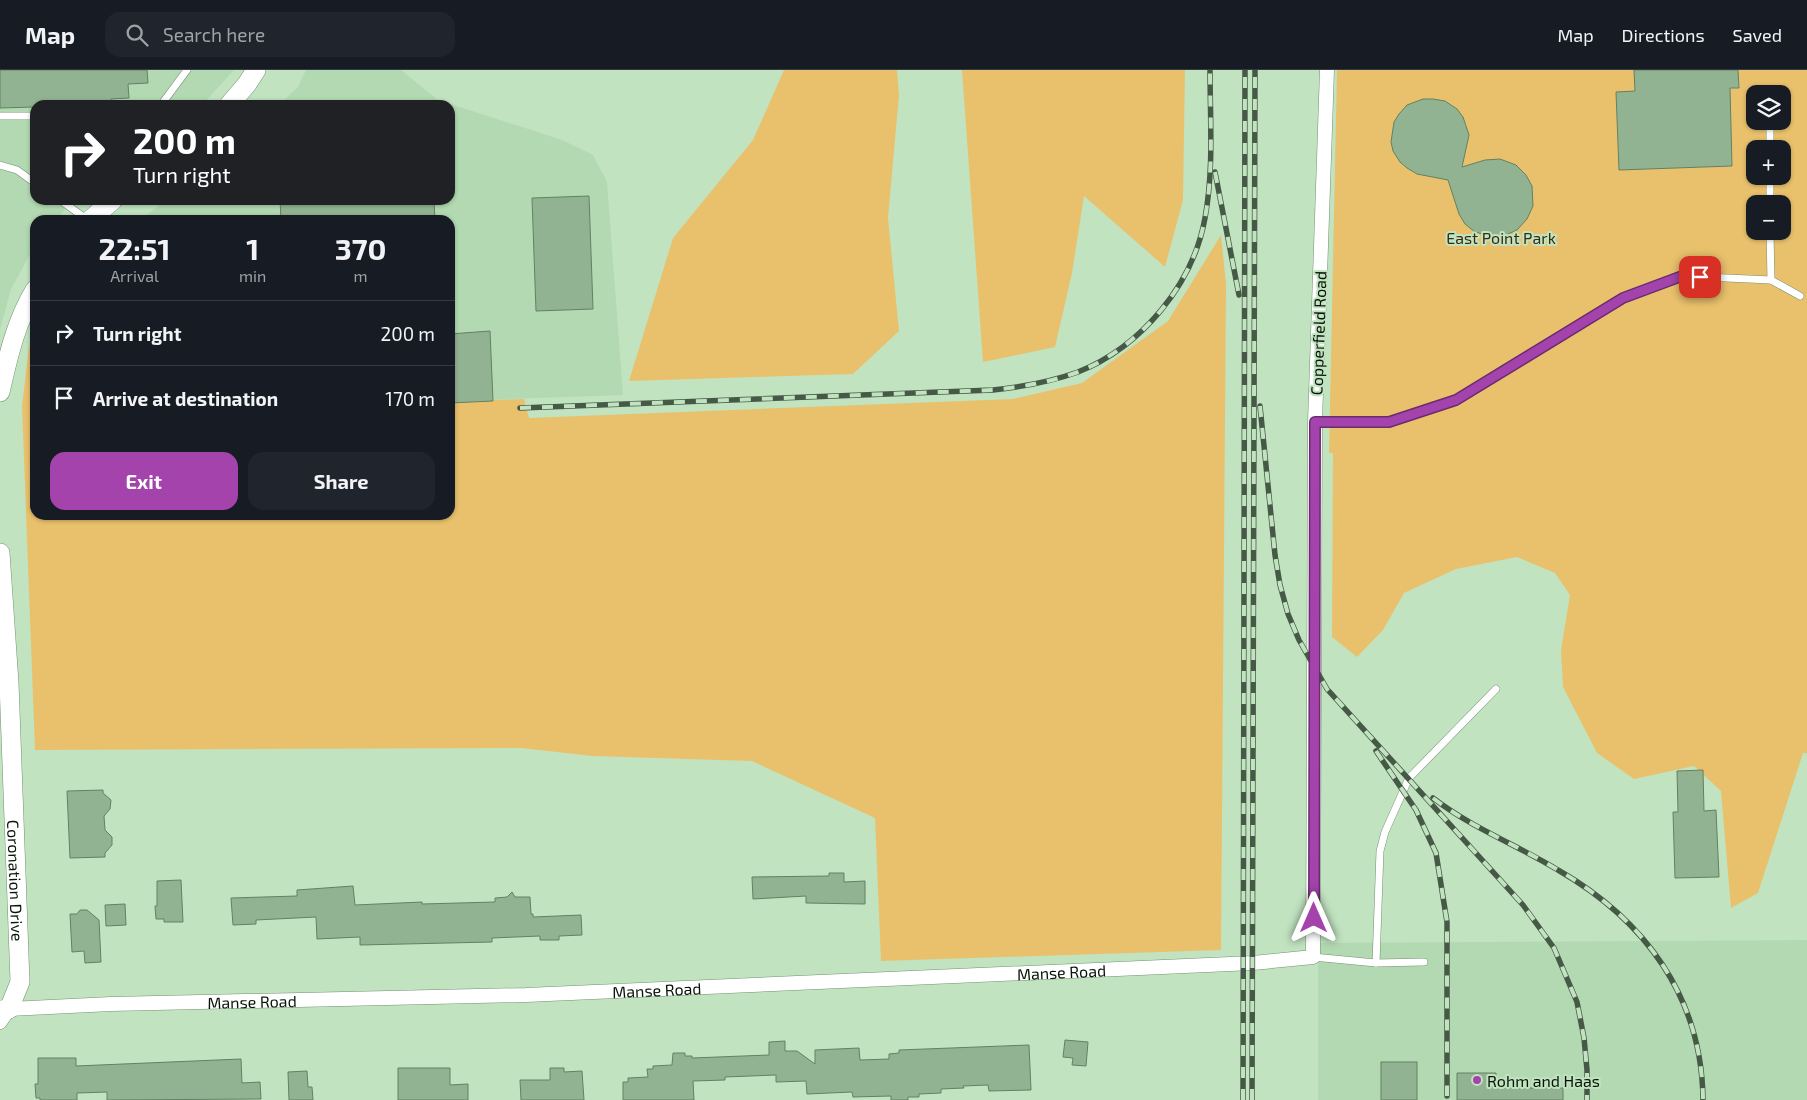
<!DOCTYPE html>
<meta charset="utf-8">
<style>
body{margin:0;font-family:"Exo 2",sans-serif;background:#20242c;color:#f1f3f6;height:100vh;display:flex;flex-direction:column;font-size:19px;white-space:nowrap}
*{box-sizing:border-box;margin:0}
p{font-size:16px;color:#9ea1a6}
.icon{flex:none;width:28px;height:28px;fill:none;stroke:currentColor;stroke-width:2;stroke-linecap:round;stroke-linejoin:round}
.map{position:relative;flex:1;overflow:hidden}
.panel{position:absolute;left:30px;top:145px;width:425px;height:305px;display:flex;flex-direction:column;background:#171b24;border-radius:15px;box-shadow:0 1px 4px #0004}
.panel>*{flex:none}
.top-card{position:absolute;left:30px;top:30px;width:425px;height:105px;border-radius:15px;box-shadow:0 1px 4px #0004;background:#202124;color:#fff;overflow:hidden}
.fabs{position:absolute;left:1746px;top:15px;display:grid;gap:10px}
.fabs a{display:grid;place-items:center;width:45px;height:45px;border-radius:10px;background:#171b24;box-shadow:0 1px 4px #0004;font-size:25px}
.pin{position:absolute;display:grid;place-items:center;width:42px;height:42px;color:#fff;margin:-21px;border-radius:10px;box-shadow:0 2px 8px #0006}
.me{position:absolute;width:55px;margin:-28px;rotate:0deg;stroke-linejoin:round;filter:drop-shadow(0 0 4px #0008)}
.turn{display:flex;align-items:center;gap:18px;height:105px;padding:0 20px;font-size:22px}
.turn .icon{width:65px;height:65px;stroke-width:2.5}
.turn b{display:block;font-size:35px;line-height:42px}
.eta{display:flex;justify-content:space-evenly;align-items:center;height:85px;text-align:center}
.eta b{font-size:30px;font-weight:700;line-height:35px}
.button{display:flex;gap:10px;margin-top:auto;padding:10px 20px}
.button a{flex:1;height:58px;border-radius:15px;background:#a343ab;color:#fff;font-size:20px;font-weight:700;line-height:58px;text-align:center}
.button a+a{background:#20242c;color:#f1f3f6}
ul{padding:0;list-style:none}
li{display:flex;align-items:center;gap:15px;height:65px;padding:0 20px;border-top:1px solid #363941}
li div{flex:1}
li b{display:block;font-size:19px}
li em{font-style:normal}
header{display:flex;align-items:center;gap:30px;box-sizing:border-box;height:70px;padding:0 25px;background:#171b24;border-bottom:1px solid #363941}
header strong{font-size:24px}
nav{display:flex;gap:28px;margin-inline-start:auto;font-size:18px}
.search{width:350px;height:45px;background:#20242c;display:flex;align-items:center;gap:12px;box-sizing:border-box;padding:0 18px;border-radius:15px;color:#9ea1a6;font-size:19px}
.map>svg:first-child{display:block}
</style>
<header>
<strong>Map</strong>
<div class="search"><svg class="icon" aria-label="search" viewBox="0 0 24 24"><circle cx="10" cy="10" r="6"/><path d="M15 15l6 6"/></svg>Search here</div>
<nav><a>Map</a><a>Directions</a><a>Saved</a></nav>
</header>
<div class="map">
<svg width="1807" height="1030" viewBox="0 0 1807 1030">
<rect width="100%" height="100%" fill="#c1e3c0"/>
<g fill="#b2d9b1">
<path d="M 0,0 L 234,0 L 202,35 L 35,35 L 35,130 L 73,130 L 56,150 L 35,150 L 35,175 L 11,219 L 0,259 Z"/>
<path d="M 306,0 L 401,0 L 438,30 L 562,70 L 593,85 L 607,112 L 623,325 L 450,331 L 450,150 L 140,150 L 166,130 L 450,130 L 450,35 L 279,35 L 298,17 Z"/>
<path d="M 1807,870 L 1807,1030 L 1318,1030 L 1318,873 Z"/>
</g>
<g fill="#e9c16c" fill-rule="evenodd">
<path d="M 784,0 L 897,0 L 899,25 L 888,148 L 899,261 L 853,304 L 629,311 L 673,168 L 753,70 Z"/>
<path d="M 962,0 L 1185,0 L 1183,130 L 1165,197 L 1084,126 L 1072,203 L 1055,277 L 983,292 Z"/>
<path d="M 1337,0 L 1807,0 L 1807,683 L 1803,683 L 1758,823 L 1731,838 L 1721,721 L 1694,696 L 1634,709 L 1597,683 L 1563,617 L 1561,580 L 1570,525 L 1555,503 L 1517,487 L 1456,499 L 1404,523 L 1383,560 L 1357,587 L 1332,567 L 1333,383 L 1329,383 ZM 1755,24 L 1782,24 L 1782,51 L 1755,51 ZM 1755,79 L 1782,79 L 1782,106 L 1755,106 ZM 1755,134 L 1782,134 L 1782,161 L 1755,161 Z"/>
<path d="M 1221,165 L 1226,214 L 1221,880 L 881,891 L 875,748 L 752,691 L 592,686 L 521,678 L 35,680 L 22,336 L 29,277 L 35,265 L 35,445 L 450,445 L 450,331 L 524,329 L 529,348 L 1013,329 L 1082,313 L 1168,251 Z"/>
</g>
<g fill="#92b391" stroke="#628162">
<path d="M 0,0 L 147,0 L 148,13 L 128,14 L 129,28 L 111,29 L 111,35 L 35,35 L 35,37 L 0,38 Z"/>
<path d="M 1634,0 L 1738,0 L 1739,18 L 1730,18 L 1732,96 L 1619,100 L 1616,22 L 1635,21 Z"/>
<path d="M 1423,29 L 1433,29 L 1445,31 L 1457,39 L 1463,47 L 1469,65 L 1462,97 L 1485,90 L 1500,89 L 1516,95 L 1526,105 L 1532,116 L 1533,136 L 1527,149 L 1517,160 L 1506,165 L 1494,167 L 1475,162 L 1465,154 L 1459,144 L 1448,110 L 1417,104 L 1407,98 L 1400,92 L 1393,81 L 1391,72 L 1394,52 L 1399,44 L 1407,35 Z"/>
<path d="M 589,126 L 593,239 L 536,241 L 532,128 Z"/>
<path d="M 280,130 L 367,130 L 367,133 L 434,131 L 435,150 L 281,150 Z"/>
<path d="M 490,261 L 493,331 L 450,333 L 450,264 Z"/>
<path d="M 1703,700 L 1704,741 L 1716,740 L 1719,807 L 1675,808 L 1673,742 L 1678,742 L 1677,701 Z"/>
<path d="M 103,720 L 103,723 L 111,730 L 110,739 L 104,746 L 105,760 L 112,767 L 112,775 L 105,783 L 105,787 L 70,788 L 67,721 Z"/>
<path d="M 829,803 L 844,803 L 844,812 L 865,811 L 865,834 L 806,833 L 806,826 L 753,829 L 752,807 L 829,806 Z"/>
<path d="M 181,810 L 183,852 L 164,852 L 164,849 L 156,849 L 155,836 L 157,836 L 157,811 Z"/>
<path d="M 353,816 L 355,835 L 422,832 L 422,834 L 495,832 L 495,828 L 507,827 L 512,822 L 515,827 L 530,827 L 531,844 L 533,844 L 533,847 L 581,845 L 582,865 L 559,866 L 559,870 L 540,870 L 540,866 L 492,868 L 492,872 L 360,875 L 360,867 L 317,869 L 316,847 L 256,850 L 256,854 L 233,855 L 231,828 L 297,826 L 297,820 Z"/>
<path d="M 125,834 L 126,855 L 106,856 L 105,835 Z"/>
<path d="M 80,840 L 87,840 L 99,850 L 101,892 L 85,893 L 84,881 L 72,882 L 70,844 L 77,844 Z"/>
<path d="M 1065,970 L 1088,972 L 1086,996 L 1072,995 L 1073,988 L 1063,987 Z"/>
<path d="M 785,971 L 785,981 L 797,981 L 815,994 L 815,980 L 859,978 L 860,990 L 889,989 L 889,984 L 899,983 L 899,980 L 1029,975 L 1031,1020 L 989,1021 L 988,1015 L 963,1016 L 964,1018 L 941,1019 L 941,1023 L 919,1024 L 919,1027 L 908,1027 L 908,1030 L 891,1030 L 891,1026 L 853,1027 L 852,1022 L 807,1024 L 806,1011 L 776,1012 L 776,1005 L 725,1007 L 725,1010 L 693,1011 L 694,1030 L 623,1030 L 623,1012 L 628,1012 L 628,1008 L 648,1007 L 647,999 L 653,999 L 653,996 L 672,995 L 673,983 L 685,983 L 685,986 L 692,986 L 692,988 L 769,985 L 769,972 Z"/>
<path d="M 38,988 L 76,988 L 76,996 L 241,989 L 242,1013 L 260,1012 L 261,1029 L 107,1030 L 107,1022 L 77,1023 L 77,1030 L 40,1030 L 40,1028 L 36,1028 L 35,1014 L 38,1014 Z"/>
<rect x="1381" y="992" width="36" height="38"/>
<path d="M 398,998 L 450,998 L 450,1015 L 468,1014 L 468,1030 L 398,1030 Z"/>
<path d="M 550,998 L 564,998 L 564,1002 L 582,1001 L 584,1030 L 521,1030 L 520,1010 L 550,1010 Z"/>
<path d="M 307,1001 L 308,1017 L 312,1017 L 313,1030 L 289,1030 L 288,1002 Z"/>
<path d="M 1457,1003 L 1496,1003 L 1496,1018 L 1563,1018 L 1563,1030 L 1457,1030 Z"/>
</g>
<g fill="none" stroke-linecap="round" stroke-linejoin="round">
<g stroke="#739272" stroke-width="8">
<g id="lane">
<path d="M 161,35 L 187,0"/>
<path d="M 0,46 L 35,46"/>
<path d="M 1770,51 L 1770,79"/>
<path d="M 0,95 L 17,100 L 35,113"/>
<path d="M 1770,106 L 1770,134"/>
<path d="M 60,130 L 88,150"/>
<path d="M 1771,210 L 1800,226"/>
<path d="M 1315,352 L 1389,352 L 1456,330 L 1623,228 L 1682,206 L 1771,210 L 1770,161"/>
<path d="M 1313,887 L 1376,893 L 1380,781 L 1385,762 L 1409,708 L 1496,619"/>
<path d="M 1376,893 L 1424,892"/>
</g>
</g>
<g stroke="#739272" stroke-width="15">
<g id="street">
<path id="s1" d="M 0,952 L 9,939 L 111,934 L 526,925 L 1253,893 L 1313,887 L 1315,352 L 1327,0"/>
</g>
</g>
<g stroke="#739272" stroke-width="20">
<g id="secondary">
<path d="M 229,35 L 247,14 L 256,0"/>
<path d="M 90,150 L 113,130"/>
<path d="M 0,322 C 8,287 16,251 35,220"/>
<path id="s2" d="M 0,483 L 9,613 L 20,912 L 9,939 L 0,940"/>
</g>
</g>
<use href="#lane" stroke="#fff" stroke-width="7"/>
<use href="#street" stroke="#fff" stroke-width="14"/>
<use href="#secondary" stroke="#fff" stroke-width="19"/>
<g stroke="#465946" stroke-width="5.5">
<g id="rail">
<path d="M 1215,102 L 1239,225"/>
<path d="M 1260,336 L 1275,485 L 1280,515 L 1288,544 L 1299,570 L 1327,619 L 1523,835 L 1554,878 L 1577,932 L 1584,968 L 1587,1000 L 1587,1030"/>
<path d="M 520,338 L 993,320 C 1022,317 1050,312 1078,302 C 1141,277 1193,215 1205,148 C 1214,99 1210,49 1210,0"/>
<path d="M 1376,681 L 1416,740 L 1436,783 L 1447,852 L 1447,1026"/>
<path d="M 1433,728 C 1472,758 1517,775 1558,800 C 1645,850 1702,927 1703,1030"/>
<path d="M 1243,1030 L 1245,0"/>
<path d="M 1252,1030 L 1255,0"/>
</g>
</g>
<use href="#rail" stroke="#c1e3c0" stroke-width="4" stroke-dasharray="11" stroke-linecap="butt"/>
</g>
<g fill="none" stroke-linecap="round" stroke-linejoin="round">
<g stroke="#6a2c6f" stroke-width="12">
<path id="route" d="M 1314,848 L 1315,352 L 1389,352 L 1456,330 L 1623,228 L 1682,206 L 1700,207"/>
</g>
<use href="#route" stroke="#a343ab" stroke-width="9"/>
</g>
<circle fill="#a343ab" stroke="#c1e3c0" stroke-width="2" cx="1477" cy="1010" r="5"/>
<g text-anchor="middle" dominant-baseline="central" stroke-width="4" stroke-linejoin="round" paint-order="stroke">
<g font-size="16" fill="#362b15" stroke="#c1e3c0">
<text x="1501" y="167">East Point Park</text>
</g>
<g font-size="16" fill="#081408" stroke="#c1e3c0">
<text transform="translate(1318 263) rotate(-88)">Copperfield Road</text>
<text stroke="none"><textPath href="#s2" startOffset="328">Coronation Drive</textPath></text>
<text stroke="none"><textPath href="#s1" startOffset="1069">Manse Road</textPath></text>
<text stroke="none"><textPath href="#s1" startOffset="664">Manse Road</textPath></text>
<text stroke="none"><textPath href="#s1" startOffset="259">Manse Road</textPath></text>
</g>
<g font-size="16" fill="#081408" stroke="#c1e3c0" text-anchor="start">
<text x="1487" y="1010">Rohm and Haas</text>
</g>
</g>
</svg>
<div class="fabs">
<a><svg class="icon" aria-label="layers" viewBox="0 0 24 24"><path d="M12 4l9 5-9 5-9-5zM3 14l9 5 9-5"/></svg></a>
<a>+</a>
<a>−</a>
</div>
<div class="pin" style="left:1700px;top:207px;background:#d93025"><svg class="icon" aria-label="arrive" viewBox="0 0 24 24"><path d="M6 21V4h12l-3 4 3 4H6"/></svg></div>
<svg class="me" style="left:1314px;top:848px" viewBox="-20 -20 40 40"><path d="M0-17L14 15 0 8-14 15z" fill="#a343ab" stroke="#fff" stroke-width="4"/></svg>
<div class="top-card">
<div class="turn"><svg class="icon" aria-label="right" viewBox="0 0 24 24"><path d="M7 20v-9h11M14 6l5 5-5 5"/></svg><div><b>200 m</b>Turn right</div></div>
</div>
<section class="panel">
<div class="eta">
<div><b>22:51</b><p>Arrival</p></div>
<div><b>1</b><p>min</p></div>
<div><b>370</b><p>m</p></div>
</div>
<ul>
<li><svg class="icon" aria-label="right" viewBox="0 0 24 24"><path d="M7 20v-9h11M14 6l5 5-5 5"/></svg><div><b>Turn right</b></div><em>200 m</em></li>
<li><svg class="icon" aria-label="arrive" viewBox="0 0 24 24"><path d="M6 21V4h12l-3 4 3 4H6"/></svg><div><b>Arrive at destination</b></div><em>170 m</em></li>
</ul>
<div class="button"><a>Exit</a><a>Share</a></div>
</section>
</div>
